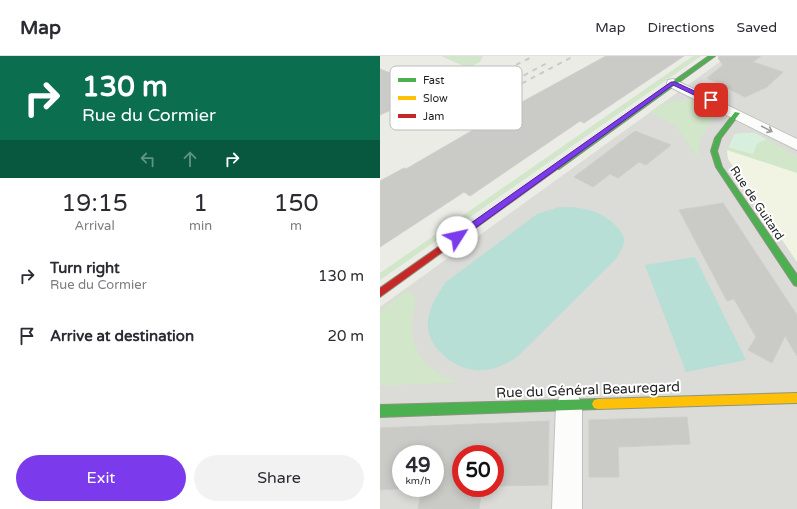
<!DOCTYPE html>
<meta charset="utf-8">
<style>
body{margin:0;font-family:"Varela Round",sans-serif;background:#f2f2f3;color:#2b2b33;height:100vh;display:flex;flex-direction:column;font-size:15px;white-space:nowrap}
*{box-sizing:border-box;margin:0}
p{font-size:13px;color:#7c7c81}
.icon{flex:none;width:22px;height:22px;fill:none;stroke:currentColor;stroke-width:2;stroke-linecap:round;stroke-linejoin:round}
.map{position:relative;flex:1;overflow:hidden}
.drawer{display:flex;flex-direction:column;background:#fff;width:380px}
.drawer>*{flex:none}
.banner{background:#0b6e4f;color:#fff;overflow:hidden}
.speed{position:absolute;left:12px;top:389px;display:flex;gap:8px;font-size:20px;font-weight:700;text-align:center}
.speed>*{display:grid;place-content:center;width:52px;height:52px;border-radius:50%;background:#fff;box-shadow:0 2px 10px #0003;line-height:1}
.speed small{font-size:10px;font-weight:400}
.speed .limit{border:6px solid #d22;background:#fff;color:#111}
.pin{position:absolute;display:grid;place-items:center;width:34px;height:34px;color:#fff;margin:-17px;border-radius:8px;box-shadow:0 2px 6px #0006}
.me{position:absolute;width:44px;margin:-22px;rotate:55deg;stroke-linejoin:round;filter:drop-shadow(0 0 3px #0008)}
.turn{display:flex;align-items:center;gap:14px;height:84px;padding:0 16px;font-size:18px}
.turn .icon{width:52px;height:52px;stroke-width:2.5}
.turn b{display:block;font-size:28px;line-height:34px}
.lanes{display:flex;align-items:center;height:38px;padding:0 16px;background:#0003;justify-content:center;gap:20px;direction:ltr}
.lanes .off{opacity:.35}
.eta{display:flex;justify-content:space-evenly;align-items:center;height:68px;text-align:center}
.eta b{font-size:24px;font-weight:600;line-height:28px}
.cta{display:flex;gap:8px;margin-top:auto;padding:8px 16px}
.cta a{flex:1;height:46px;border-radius:24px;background:#7c3aed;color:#fff;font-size:16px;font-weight:600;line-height:46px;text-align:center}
.cta a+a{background:#f2f2f3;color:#2b2b33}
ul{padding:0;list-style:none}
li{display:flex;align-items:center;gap:12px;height:60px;padding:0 16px}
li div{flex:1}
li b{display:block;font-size:15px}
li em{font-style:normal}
header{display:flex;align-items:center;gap:24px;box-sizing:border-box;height:56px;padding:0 20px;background:#fff;border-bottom:1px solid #e1e1e2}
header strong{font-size:19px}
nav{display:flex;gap:22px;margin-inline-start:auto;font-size:14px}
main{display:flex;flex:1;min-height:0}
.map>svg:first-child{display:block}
</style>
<header>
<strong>Map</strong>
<nav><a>Map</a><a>Directions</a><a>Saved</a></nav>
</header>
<main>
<section class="drawer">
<div class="banner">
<div class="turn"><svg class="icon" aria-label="right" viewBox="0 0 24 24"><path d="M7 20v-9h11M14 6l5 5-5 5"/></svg><div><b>130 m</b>Rue du Cormier</div></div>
<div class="lanes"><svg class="icon off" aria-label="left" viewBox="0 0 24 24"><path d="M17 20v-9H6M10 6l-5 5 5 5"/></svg><svg class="icon off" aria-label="ahead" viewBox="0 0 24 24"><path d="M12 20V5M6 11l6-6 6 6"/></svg><svg class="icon" aria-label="right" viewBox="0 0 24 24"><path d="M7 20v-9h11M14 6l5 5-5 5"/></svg></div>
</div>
<div class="eta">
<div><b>19:15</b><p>Arrival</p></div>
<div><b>1</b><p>min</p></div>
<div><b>150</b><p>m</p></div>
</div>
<ul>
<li><svg class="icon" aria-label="right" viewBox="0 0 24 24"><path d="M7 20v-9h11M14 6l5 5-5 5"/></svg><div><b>Turn right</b><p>Rue du Cormier</p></div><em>130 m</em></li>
<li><svg class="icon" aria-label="arrive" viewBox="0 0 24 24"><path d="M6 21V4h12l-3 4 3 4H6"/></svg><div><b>Arrive at destination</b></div><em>20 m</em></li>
</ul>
<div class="cta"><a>Exit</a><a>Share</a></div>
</section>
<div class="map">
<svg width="417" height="453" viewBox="0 0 417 453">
<rect width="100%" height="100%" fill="#ecece7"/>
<path fill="#dbdbd8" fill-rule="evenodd" d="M 348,0 L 417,0 L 417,453 L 0,453 L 0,251 ZM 21,398 L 55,398 L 55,432 L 21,432 ZM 81,398 L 115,398 L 115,432 L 81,432 Z"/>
<path fill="#f1f4e3" d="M 374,77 L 417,101 L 417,206 L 348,103 L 347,95 L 355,78 Z"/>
<g fill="#d2e6c9">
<path d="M 61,0 L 103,0 L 100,6 L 88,12 Z"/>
<path d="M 313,0 L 321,0 L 0,224 L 0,217 Z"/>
<path d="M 309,43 L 332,52 L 336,58 L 320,84 L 318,103 L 295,69 L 270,56 L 281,48 Z"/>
<path d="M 386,83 L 417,101 L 417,117 L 347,94 L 349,91 L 373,98 L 376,88 Z"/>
<path d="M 27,234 L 36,242 C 35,253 30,269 32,279 C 38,306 54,317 78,326 L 0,330 L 0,255 Z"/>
</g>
<path fill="#d7f0dd" d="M 374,77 L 386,83 L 377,88 L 373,98 L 349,91 L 355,78 Z"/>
<g fill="#b7dfd6">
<path d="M 179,151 C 200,151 220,153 236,170 C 239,173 243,178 244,183 C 245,190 239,197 236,203 L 136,302 C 126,308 114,314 102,314 C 90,315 77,310 68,303 C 37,279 46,254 66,226 L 157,158 Z"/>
<path d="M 315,201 L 366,304 L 306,316 L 265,209 Z"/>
</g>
<g fill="#cacac6" stroke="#cfcec9">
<path d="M 226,0 L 304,0 L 204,67 L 200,65 L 90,140 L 84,136 L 0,191 L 0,125 L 24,112 L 26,113 L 131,52 Z"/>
<path d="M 339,0 L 381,0 L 373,6 L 403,16 L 387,31 L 365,41 L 327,22 L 343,9 L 338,2 Z"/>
<path d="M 28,10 L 74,31 L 52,41 L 45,38 L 0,59 L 0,13 L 10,17 Z"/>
<path d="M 255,75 L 291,89 L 266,109 L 259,106 L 238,122 L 230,118 L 213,131 L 194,121 Z"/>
<path d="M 343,147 L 417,259 L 417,300 L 405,280 L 392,307 L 368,294 L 376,281 L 354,243 L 347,245 L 299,154 Z"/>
<path d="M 307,361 L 310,388 L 238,391 L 239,421 L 209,421 L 209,364 Z"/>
<path d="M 169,365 L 168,429 L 115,430 L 115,398 L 81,398 L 81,432 L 102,432 L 99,453 L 38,453 L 42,432 L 55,432 L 55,398 L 21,398 L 21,432 L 32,432 L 0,434 L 0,372 Z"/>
</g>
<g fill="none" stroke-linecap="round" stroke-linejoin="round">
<g stroke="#c2c2bf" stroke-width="2">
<g id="street">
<path d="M 293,23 L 417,83 L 417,94 L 288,30 L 287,27 L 288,24 Z"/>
<path d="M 189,336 L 198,340 L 202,349 L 202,453 L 172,453 L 176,349 L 180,340 Z"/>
</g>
</g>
<g stroke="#8e9481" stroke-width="2">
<g id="fast">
<path d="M 329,0 L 335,0 L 179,113 L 175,113 L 175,109 Z"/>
<path d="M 355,56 L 360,57 L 341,82 L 337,95 L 342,111 L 417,219 L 417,230 L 414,229 L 336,111 L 331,95 L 335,82 Z"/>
<path d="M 218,343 L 222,344 L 224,348 L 222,352 L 218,353 L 0,361 L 0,349 Z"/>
</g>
</g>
<g stroke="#8e9481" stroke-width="2">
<path id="slow" d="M 417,337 L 417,347 L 218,353 L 214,352 L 212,348 L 214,344 L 218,343 Z"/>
</g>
<g stroke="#8e9481" stroke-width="2">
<path id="jam" d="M 175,109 L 179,109 L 180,111 L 0,241 L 0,232 Z"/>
</g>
<use href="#street" fill="#fcfcfb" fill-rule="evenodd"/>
<use href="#fast" fill="#4caf50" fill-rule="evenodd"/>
<use href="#slow" fill="#ffc107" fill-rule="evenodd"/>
<use href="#jam" fill="#c62828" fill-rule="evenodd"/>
<g stroke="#cacac9" stroke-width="2" stroke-dasharray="5 5" stroke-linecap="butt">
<path d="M 109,22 L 154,0"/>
<path d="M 126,29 L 169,6"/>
<path d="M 133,32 L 194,0"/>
</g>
</g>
<defs><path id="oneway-shaft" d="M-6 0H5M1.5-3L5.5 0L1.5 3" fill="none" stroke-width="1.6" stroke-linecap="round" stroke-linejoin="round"/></defs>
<use stroke="#989898" href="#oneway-shaft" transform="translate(387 73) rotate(28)"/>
<path fill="#7c3aed" stroke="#51269a" d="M 291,26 L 295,26 L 334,44 L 329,46 L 293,29 L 80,183 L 74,183 L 74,179 Z"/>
<g text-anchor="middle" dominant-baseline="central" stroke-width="4" stroke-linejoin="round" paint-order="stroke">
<g font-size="12" fill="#1e1e1e" stroke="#fff">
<text transform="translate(377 147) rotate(56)">Rue de Guitard</text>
</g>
<g font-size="14" fill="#1e1e1e" stroke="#fff">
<text transform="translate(208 334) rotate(-2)">Rue du Général Beauregard</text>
</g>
</g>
<rect x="10" y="10" width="132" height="64" rx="6" fill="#fff" stroke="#bcbcbc" stroke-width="1"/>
<rect x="18" y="22" width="18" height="4" fill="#4caf50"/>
<rect x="18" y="40" width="18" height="4" fill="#ffc107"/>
<rect x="18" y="58" width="18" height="4" fill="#c62828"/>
<g font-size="11" fill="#1e1e1e">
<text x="43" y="28">Fast</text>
<text x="43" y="46">Slow</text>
<text x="43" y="64">Jam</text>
</g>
</svg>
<div class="speed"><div>49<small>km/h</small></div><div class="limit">50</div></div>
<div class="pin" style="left:331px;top:44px;background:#d93025"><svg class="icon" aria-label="arrive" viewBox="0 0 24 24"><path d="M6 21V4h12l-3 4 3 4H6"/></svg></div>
<svg class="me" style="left:77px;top:181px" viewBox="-20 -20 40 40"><circle r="19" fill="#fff"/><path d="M0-13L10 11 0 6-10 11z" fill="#7c3aed"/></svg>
</div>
</main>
